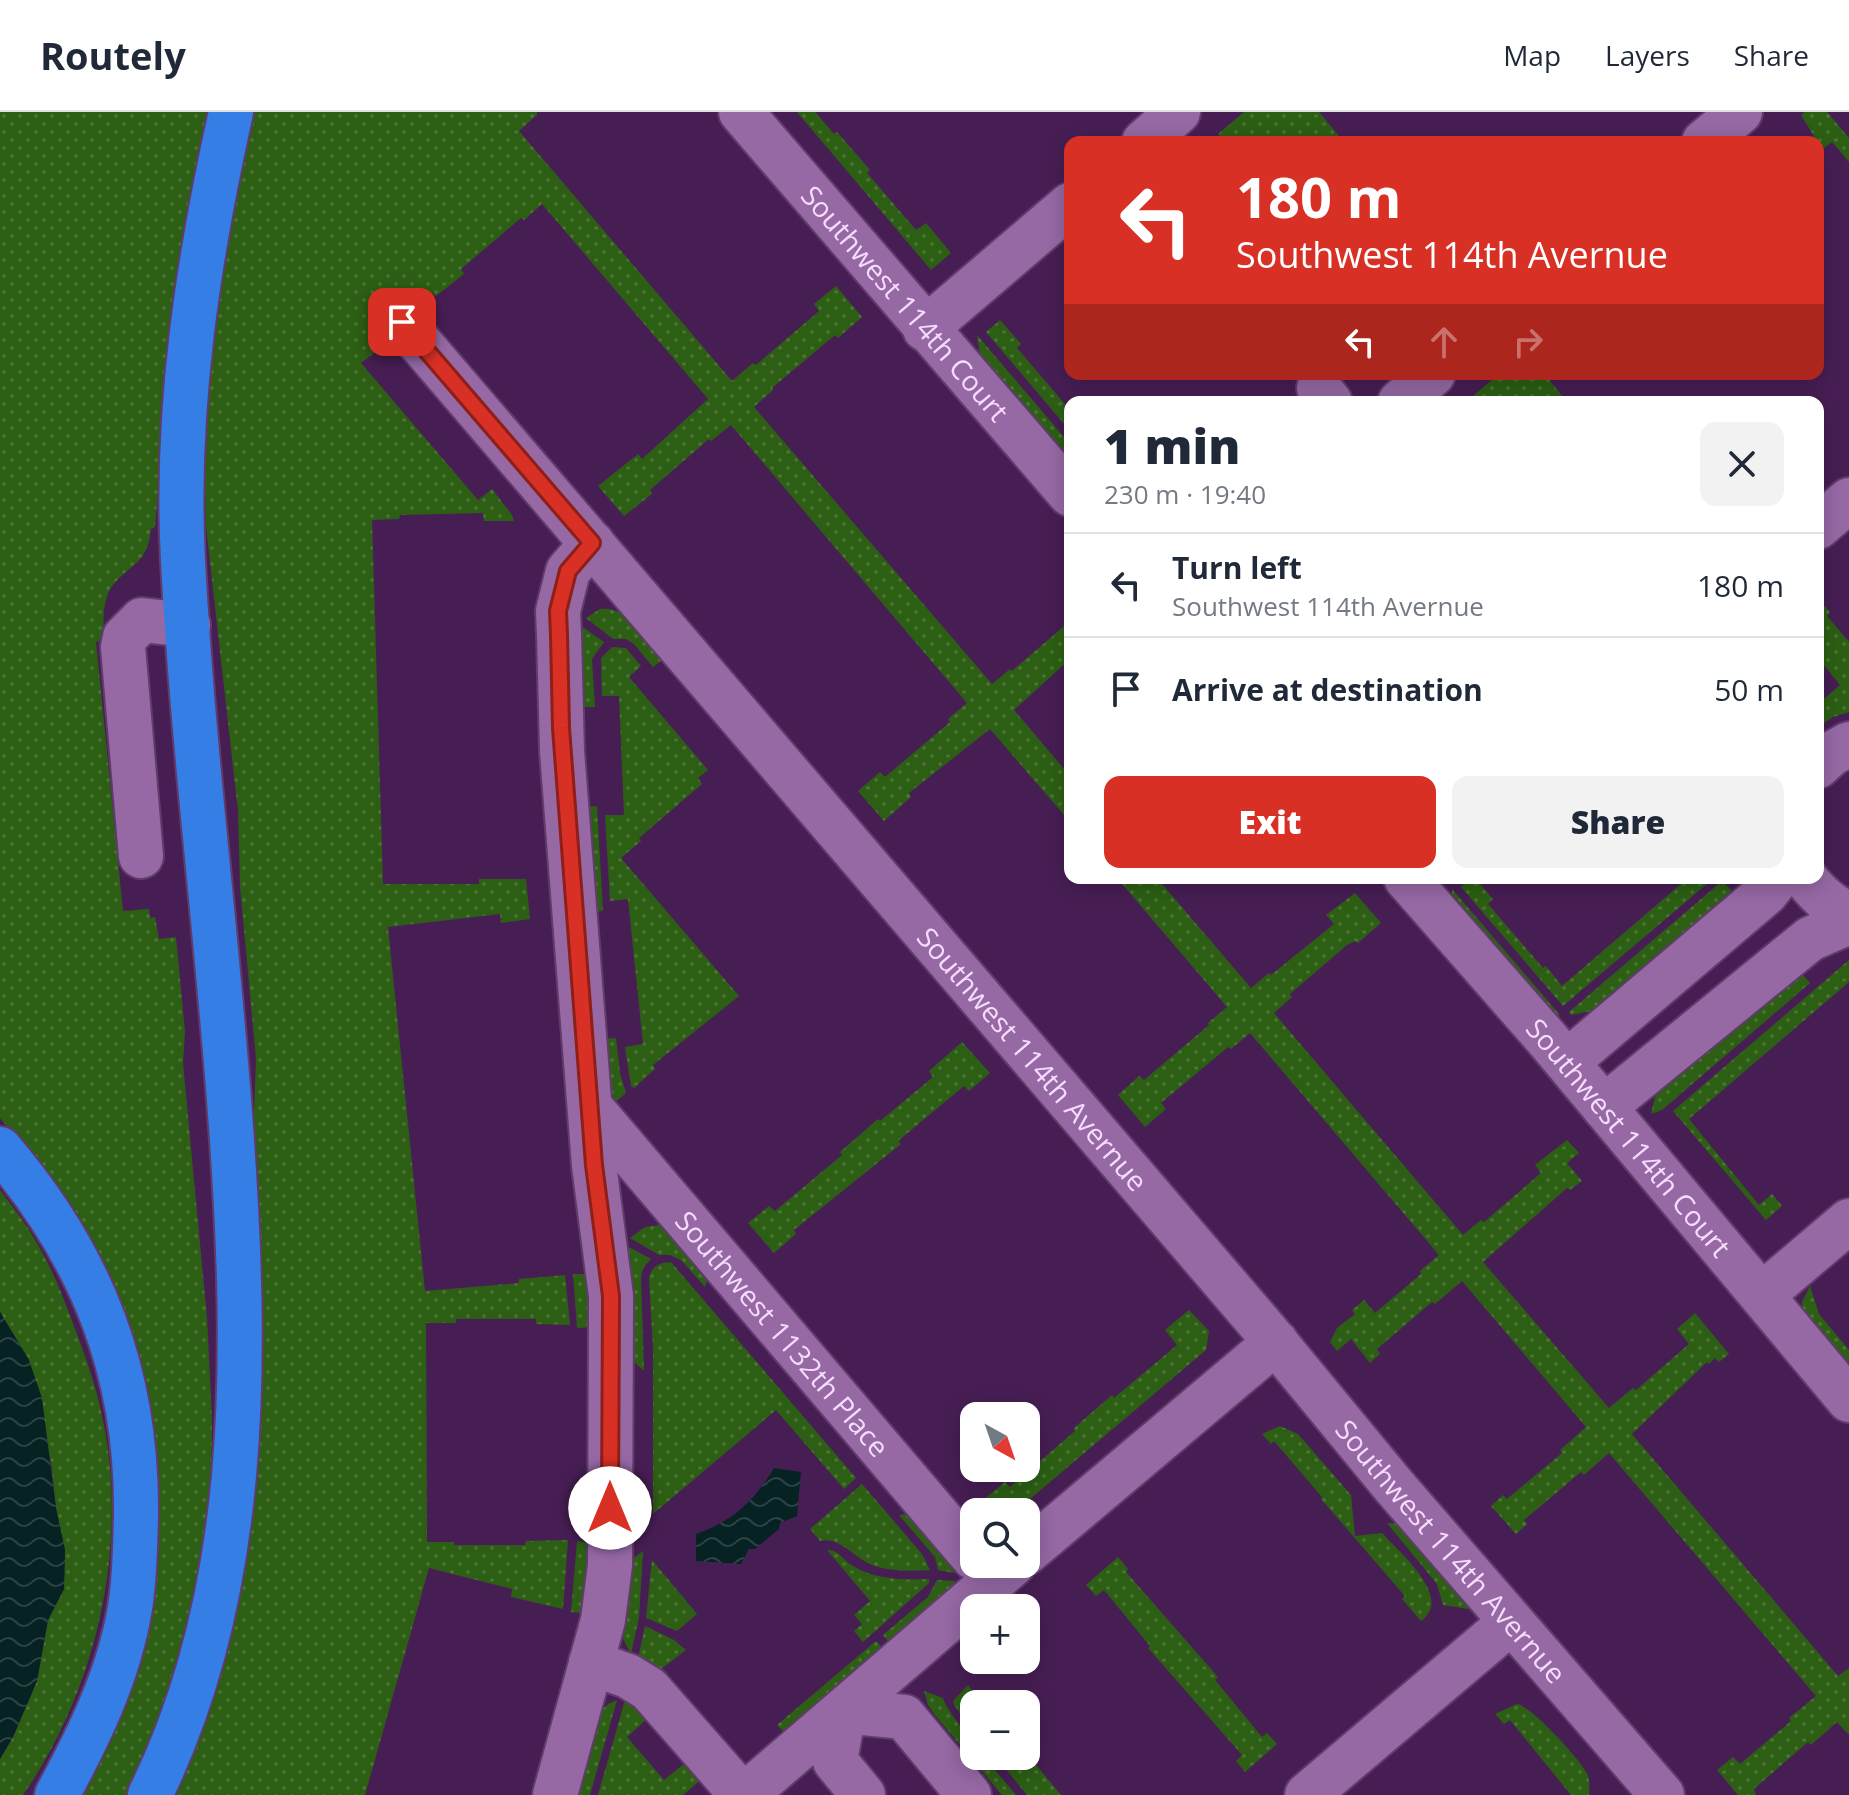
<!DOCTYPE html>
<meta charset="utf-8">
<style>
body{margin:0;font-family:"Open Sans",sans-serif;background:#f2f2f3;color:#1f2937;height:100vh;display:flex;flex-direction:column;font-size:30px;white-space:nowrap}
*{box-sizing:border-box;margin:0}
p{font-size:26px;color:#747a83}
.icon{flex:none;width:44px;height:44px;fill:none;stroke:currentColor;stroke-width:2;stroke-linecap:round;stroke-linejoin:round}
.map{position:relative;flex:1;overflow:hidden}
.panel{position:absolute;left:1064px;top:284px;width:760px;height:488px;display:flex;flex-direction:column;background:#fff;border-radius:16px;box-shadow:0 4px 20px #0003}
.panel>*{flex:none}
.hud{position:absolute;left:1064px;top:24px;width:760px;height:244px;border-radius:16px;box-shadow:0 4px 20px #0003;background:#d93025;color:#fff;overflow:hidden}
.needle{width:52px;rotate:140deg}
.fabs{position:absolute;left:960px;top:1290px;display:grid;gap:16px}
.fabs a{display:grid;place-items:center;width:80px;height:80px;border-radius:16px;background:#fff;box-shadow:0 4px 20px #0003;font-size:40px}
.pin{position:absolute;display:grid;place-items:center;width:68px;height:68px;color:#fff;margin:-34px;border-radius:16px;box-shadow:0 4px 12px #0006}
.me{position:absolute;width:88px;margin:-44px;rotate:0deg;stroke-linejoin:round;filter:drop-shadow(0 0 6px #0008)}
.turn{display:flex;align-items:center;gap:28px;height:168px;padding:0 40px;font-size:36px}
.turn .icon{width:104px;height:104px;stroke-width:2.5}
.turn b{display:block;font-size:56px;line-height:68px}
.lanes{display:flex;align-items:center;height:76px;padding:0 40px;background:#0003;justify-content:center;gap:40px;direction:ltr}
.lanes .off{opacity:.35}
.round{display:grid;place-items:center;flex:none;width:84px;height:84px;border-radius:16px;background:#f2f2f3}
.overview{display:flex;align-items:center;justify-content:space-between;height:136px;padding:0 40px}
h1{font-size:48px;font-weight:800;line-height:60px}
.action{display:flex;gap:16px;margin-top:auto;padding:16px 40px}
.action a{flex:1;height:92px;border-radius:16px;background:#d93025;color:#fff;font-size:32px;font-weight:800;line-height:92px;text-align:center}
.action a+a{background:#f2f2f3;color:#1f2937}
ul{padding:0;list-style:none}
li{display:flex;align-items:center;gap:24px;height:104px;padding:0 40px;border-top:2px solid #e0e1e3}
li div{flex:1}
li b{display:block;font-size:30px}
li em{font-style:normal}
header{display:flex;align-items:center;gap:48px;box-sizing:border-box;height:112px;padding:0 40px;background:#fff;border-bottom:2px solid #e0e1e3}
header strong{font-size:38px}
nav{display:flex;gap:44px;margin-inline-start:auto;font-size:28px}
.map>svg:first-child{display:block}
</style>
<header>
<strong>Routely</strong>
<nav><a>Map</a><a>Layers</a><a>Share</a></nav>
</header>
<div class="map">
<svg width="1849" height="1683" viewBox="0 0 1849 1683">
<defs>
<pattern id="grass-dots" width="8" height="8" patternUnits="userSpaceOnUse" patternTransform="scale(2)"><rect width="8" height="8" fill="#2c5f14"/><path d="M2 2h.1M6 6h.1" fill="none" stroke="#4b7537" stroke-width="1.8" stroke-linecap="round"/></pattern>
<pattern id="water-waves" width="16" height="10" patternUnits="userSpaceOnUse" patternTransform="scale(2)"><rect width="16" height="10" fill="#072223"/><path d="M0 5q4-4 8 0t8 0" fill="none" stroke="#2c4244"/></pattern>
</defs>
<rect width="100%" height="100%" fill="#471e54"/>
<g fill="url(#grass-dots)">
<path d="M 0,0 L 213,0 L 169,248 L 155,415 L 151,417 C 147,453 132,450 113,473 C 102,487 103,511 104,528 L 96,530 L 123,799 L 149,797 L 150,806 L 155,805 L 159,827 L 176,825 L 185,920 L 183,951 L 207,1206 L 212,1306 L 211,1385 L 190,1524 L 132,1683 L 76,1683 L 155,1430 L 38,1050 L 0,1006 Z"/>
<path d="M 251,0 L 537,0 L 537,3 L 519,19 L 732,269 L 753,251 L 756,253 L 819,199 L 814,192 L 836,174 L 862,205 L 838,226 L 835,223 L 772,276 L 773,278 L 754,295 L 992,572 L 1010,557 L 1012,559 L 1070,509 L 1070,547 L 1014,598 L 1070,664 L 1070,710 L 990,617 L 909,681 L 911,685 L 884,709 L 858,679 L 880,660 L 885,665 L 950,610 L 948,607 L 967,591 L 731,313 L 711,329 L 709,327 L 650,378 L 652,382 L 624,404 L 598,374 L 638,342 L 642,347 L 708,287 L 542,92 L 524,108 L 521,106 L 461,157 L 464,162 L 436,184 L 432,181 L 389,220 L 394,226 L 361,251 L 478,388 L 492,377 L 512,403 L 514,409 L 484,409 L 483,401 L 400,403 L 399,407 L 372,408 L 383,772 L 479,772 L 479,767 L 526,767 L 530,807 L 501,811 L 500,802 L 388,815 L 425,1179 L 519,1171 L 519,1167 L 565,1163 L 570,1213 L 536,1212 L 536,1207 L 456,1207 L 456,1211 L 426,1211 L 427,1430 L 454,1430 L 454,1433 L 525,1433 L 526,1429 L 568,1428 L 563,1497 L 511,1485 L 512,1477 L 429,1456 L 365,1683 L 171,1683 L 249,1411 L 259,1309 L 254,999 L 256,947 L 240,774 L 238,699 L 206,415 L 204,328 L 216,185 Z"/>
<path d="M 797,0 L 815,0 L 834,22 L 837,20 L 870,58 L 867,61 L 916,118 L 926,111 L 951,141 L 931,158 Z"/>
<path d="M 1244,0 L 1319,0 L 1344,30 L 1224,30 L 1218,22 Z"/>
<path d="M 1805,0 L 1827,0 L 1849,26 L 1849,50 L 1832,30 L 1824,36 L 1819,30 L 1815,30 L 1812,27 L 1814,24 L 1801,3 Z"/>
<path d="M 1000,208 L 1021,232 L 1017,236 L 1070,298 L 1070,319 L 986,220 Z"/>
<path d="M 977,223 L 1070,332 L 1070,352 L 989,258 L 980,243 Z"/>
<path d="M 1499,262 L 1548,262 L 1546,264 L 1567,290 L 1466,290 Z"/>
<path d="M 1818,487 L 1830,500 L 1827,504 L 1849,530 L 1849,600 L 1833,605 L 1818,615 L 1818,592 L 1840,573 L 1818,546 Z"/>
<path d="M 600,497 C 629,494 647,526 665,546 L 653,555 L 634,532 L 626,527 L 613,527 L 586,506 Z"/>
<path d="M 581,514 L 604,530 L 592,547 L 595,595 L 581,595 L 578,521 Z"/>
<path d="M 612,535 L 626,536 L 641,554 L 629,565 L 708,658 L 698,666 L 702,672 L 639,726 L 641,729 L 621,746 L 739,884 L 653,953 L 655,957 L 634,976 L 631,974 L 625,935 L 643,932 L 628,787 L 610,789 L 605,703 L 624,703 L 619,584 L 602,584 L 601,546 Z"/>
<path d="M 597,694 L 603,799 L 590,800 L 583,695 Z"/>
<path d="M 1117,766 L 1157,766 L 1251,876 L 1269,861 L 1271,863 L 1334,812 L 1326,803 L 1355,781 L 1381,811 L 1358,831 L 1355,829 L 1347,833 L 1290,882 L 1292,885 L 1274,901 L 1463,1123 L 1481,1108 L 1484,1110 L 1541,1061 L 1535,1053 L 1567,1028 L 1579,1041 L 1567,1051 L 1582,1069 L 1570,1078 L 1567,1076 L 1483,1150 L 1609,1296 L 1633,1276 L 1636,1278 L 1689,1232 L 1677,1217 L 1695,1201 L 1729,1242 L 1719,1250 L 1715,1246 L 1709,1252 L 1707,1250 L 1632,1322 L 1838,1564 L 1849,1556 L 1849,1623 L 1837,1610 L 1811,1633 L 1808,1630 L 1754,1677 L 1756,1683 L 1738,1683 L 1717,1658 L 1733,1645 L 1740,1652 L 1791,1609 L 1789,1606 L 1816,1584 L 1609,1341 L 1584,1363 L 1581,1360 L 1524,1408 L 1527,1412 L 1516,1422 L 1491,1394 L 1503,1383 L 1507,1387 L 1562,1341 L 1560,1338 L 1586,1315 L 1462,1169 L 1435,1192 L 1432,1190 L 1377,1237 L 1380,1242 L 1370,1251 L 1351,1227 L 1337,1239 L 1330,1230 L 1337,1216 L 1355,1202 L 1352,1198 L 1364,1188 L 1375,1201 L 1421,1162 L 1420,1159 L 1439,1143 L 1250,921 L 1231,937 L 1228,935 L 1161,991 L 1166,997 L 1145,1015 L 1118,983 L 1139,964 L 1144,968 L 1209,913 L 1208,911 L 1227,895 Z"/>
<path d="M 1471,766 L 1475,766 L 1493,787 L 1488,792 L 1543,856 L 1546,854 L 1562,874 L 1688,766 L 1714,766 L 1563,894 L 1461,775 Z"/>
<path d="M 1722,769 L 1735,782 L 1596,898 L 1571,903 L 1569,900 Z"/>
<path d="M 1452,777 L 1560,903 L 1554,903 L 1452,787 Z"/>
<path d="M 1849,848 L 1849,870 L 1689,1007 L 1759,1093 L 1772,1082 L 1782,1094 L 1766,1108 L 1673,999 Z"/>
<path d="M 1798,857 L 1810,871 L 1662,998 L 1651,1002 L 1656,981 L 1669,968 Z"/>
<path d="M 616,926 L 620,961 L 626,981 L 615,990 L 608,972 L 603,927 Z"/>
<path d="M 962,930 L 990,961 L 969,979 L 964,974 L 898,1029 L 901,1032 L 794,1118 L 796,1122 L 774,1141 L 748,1111 L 769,1094 L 775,1099 L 842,1043 L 840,1040 L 878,1007 L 880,1009 L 933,965 L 929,959 Z"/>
<path d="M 0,1078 C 12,1094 25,1110 35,1128 C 52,1155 64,1187 75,1217 C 86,1246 96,1274 102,1304 C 130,1431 97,1577 23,1683 L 0,1683 L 0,1647 L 13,1625 L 37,1569 L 48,1508 L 64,1477 L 65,1438 L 56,1396 L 51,1350 L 29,1248 L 0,1200 Z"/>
<path d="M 659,1113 L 666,1115 L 709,1160 L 705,1175 L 681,1148 L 670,1143 L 659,1143 L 630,1126 L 645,1115 Z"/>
<path d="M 627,1134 L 651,1147 L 643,1156 L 641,1165 L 644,1259 L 631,1247 L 625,1140 Z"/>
<path d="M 671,1150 L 856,1366 L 844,1377 L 776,1298 L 653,1402 L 653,1236 L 649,1166 C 651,1155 660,1150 671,1150 Z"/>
<path d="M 573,1162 L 586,1162 L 591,1215 L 577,1216 Z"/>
<path d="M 1810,1174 L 1819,1202 L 1849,1238 L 1849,1262 L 1803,1207 L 1802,1190 Z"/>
<path d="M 1189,1198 L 1209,1219 L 1206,1238 L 1017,1398 C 1004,1402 992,1398 983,1388 L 1005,1370 L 1010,1375 L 1075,1319 L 1074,1316 L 1112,1283 L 1114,1286 L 1177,1233 L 1165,1218 Z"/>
<path d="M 1280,1314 L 1298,1322 L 1351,1383 L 1355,1424 L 1382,1421 C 1400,1441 1454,1486 1421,1509 L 1402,1487 L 1405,1484 L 1321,1387 L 1322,1385 L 1274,1329 L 1271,1332 L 1262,1322 Z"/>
<path d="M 862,1372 L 922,1442 L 930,1458 C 910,1459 891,1460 872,1453 C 854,1446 840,1424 820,1429 L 810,1417 Z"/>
<path d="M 916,1401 L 953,1452 L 954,1461 L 938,1458 L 935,1445 L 899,1403 Z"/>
<path d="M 1387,1411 L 1403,1412 L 1465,1486 L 1468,1497 L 1443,1493 L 1437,1472 Z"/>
<path d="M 577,1429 L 590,1431 L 585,1501 L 571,1500 Z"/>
<path d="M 827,1438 C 840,1438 842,1448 853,1454 C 875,1468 904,1468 929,1467 L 929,1471 L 863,1530 L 854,1519 L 862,1512 L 854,1503 L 870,1489 Z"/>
<path d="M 643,1439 L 639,1505 L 631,1542 L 621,1523 L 630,1449 Z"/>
<path d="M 1118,1445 L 1128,1457 L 1126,1460 L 1218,1565 L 1215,1568 L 1262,1625 L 1267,1621 L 1277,1632 L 1245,1660 L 1236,1649 L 1242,1643 L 1148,1536 L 1150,1534 L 1104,1478 L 1096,1484 L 1086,1473 Z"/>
<path d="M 652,1448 L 697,1502 L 677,1519 L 646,1506 Z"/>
<path d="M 937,1468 L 955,1469 L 949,1482 L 892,1534 L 883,1523 L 928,1485 Z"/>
<path d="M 645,1514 L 674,1528 L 686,1538 L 661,1557 L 638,1547 Z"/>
<path d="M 876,1529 L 885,1539 L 787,1623 L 777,1613 Z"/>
<path d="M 968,1573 L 981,1592 L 974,1592 L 974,1619 L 954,1593 L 953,1589 Z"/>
<path d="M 924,1579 L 943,1586 C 950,1607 974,1623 974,1644 L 983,1644 L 1016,1683 L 1002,1683 L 935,1603 L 928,1593 Z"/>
<path d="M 617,1588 L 590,1683 L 576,1683 L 598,1602 L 608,1592 Z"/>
<path d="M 625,1588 L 635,1591 L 648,1606 L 627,1625 L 664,1668 L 685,1651 L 703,1666 L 683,1683 L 598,1683 Z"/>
<path d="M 1517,1592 C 1530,1593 1584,1651 1588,1664 C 1590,1669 1589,1677 1589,1683 L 1571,1683 L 1510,1608 L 1504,1612 L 1495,1602 Z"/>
<path d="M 1026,1641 L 1061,1683 L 1027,1683 L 995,1644 L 1026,1644 Z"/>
</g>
<g fill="url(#water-waves)">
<path d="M 0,1200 L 29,1248 L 42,1286 L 56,1396 L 65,1438 L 64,1477 L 48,1508 L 37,1569 L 13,1625 L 0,1647 Z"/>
<path d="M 774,1356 L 801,1360 L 797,1404 L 780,1411 L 779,1417 L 755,1437 L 749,1437 L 741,1452 L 696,1449 L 696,1422 C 733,1409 754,1389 774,1356 Z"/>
</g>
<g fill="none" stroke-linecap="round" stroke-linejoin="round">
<g stroke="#603b6b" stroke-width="48">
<g id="minor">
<path id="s1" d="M 741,0 L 1070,382"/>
<path d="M 1144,30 L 1178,0"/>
<path d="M 1704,30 L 1740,0"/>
<path id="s2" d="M 402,210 L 1267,1220 L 1393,1373 L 1662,1683"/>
<path d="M 925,217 L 1070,93"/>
<path d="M 1319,276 L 1330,290"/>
<path d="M 1400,290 L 1433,262"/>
<path d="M 1818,415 L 1849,388"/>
<path d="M 1818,654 L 1831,642 L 1849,632"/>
<path d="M 141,744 L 123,535 L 125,525 L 142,508 L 188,513"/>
<path id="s3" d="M 1406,766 L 1548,928 L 1849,1288"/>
<path d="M 1805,766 C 1818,782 1830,794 1849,802"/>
<path d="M 1567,950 L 1766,781 L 1778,766"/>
<path d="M 1604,995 L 1810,827 L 1849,810"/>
<path id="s4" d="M 591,996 L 974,1446"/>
<path d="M 1762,1183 L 1849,1109"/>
<path d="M 1026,1441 L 1276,1230"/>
<path d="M 591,1551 L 628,1564 L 649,1577 L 742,1683"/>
<path d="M 555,1683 L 603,1508 L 610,1453 L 611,1184 L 594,1053 L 562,639 L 559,523 L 558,499 L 568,459 L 592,431"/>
<path d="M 745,1683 L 1013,1452"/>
<path d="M 863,1683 L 835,1649 L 844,1599 L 904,1605 L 969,1683"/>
<path d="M 1307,1683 L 1511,1510"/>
</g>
</g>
<g stroke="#603b6b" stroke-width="48">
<g id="highway">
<path d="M 0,1037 C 93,1146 138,1262 136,1405 C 135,1436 135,1466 130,1496 C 119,1563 89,1624 57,1683"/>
<path d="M 150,1683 C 250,1480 247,1248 232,1029 C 219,835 193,643 183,449 C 175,297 198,148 231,0"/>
</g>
</g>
<use href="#minor" stroke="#9669a5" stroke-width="44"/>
<use href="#highway" stroke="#357ee5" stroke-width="44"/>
</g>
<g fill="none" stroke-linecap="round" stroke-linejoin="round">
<g stroke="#8d1f18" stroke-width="20">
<path id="route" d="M 402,210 L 592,431 L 568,459 L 558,499 L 559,523 L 561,616 L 594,1053 L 611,1184 L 610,1396"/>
</g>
<use href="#route" stroke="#d93025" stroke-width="14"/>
</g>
<g text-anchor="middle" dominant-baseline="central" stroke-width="8" stroke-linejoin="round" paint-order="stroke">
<g font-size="28" fill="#f5dcfd" stroke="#3c1249">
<text stroke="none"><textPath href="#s1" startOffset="252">Southwest 114th Court</textPath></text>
<text stroke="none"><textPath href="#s2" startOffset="970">Southwest 114th Avernue</textPath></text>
<text stroke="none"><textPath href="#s3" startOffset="342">Southwest 114th Court</textPath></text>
<text stroke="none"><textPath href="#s4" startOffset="296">Southwest 1132th Place</textPath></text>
<text stroke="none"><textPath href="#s2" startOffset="1616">Southwest 114th Avernue</textPath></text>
</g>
</g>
</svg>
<div class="fabs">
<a><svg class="needle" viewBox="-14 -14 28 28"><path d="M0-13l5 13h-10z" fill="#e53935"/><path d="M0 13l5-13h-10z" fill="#747a83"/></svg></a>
<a><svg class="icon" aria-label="search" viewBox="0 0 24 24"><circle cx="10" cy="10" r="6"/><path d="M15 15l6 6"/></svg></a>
<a>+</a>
<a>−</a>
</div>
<div class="pin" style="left:402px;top:210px;background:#d93025"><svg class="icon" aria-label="arrive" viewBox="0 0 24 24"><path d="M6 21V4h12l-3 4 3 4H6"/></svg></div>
<svg class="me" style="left:610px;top:1396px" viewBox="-20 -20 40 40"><circle r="19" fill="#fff"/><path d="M0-13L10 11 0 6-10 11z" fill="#d93025"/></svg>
<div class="hud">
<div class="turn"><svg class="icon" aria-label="left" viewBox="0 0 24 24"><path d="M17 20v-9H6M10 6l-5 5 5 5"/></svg><div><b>180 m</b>Southwest 114th Avernue</div></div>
<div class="lanes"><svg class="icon" aria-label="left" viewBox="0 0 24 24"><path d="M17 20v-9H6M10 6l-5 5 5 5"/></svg><svg class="icon off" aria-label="ahead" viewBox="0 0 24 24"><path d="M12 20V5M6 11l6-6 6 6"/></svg><svg class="icon off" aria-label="right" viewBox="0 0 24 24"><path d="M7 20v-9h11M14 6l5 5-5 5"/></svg></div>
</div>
<section class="panel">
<div class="overview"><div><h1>1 min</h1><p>230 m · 19:40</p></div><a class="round"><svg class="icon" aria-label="close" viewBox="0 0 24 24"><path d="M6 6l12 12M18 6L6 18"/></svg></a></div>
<ul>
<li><svg class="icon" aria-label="left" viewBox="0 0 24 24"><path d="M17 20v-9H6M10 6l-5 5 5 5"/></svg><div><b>Turn left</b><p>Southwest 114th Avernue</p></div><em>180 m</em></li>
<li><svg class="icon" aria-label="arrive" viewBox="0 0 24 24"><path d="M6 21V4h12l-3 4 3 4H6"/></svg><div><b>Arrive at destination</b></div><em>50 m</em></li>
</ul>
<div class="action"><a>Exit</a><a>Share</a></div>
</section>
</div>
